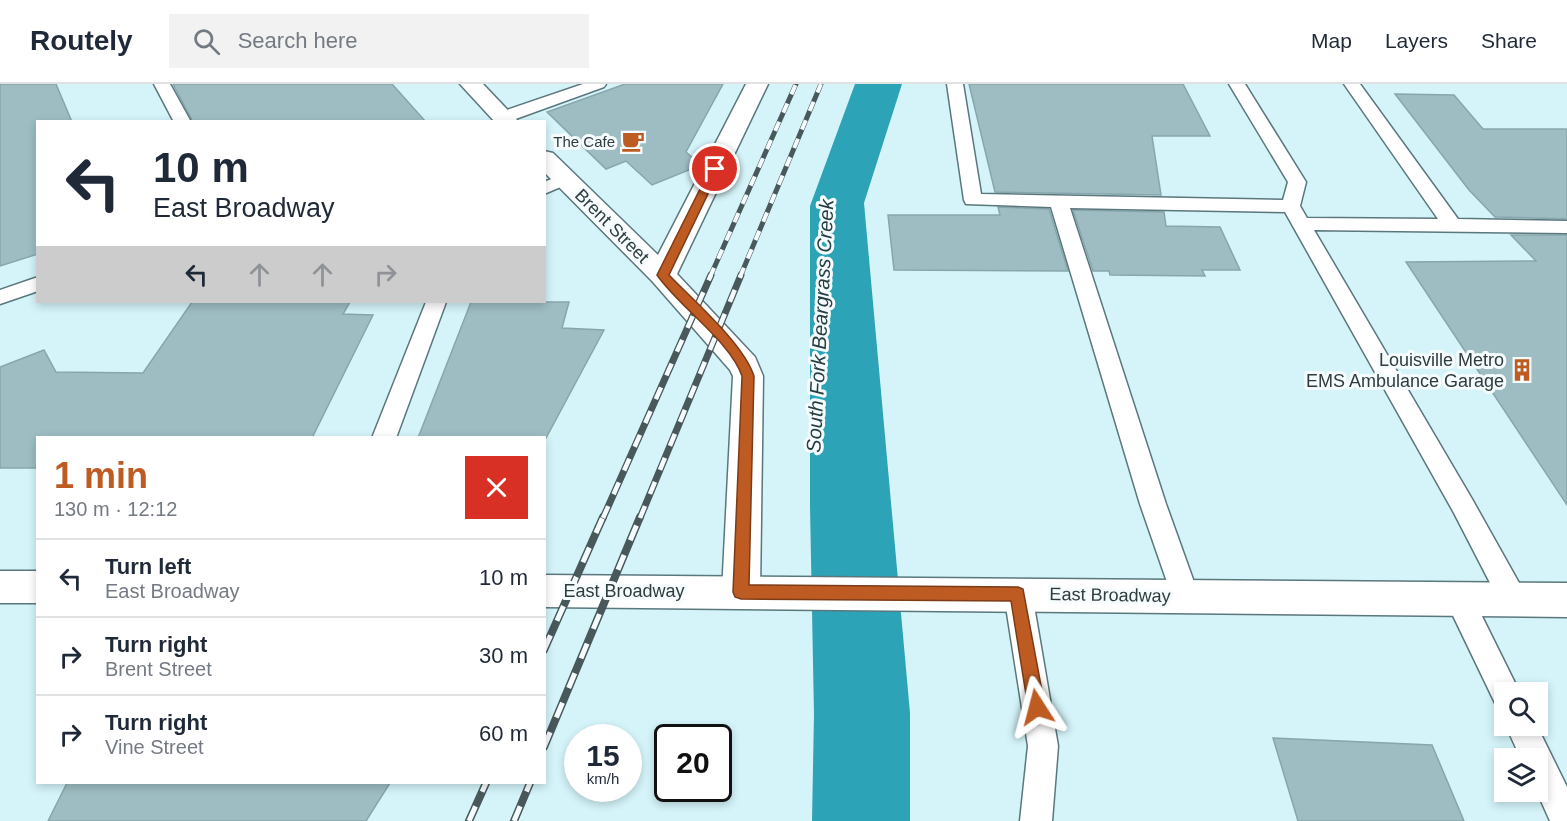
<!DOCTYPE html>
<meta charset="utf-8">
<style>
body{margin:0;font-family:Helvetica,sans-serif;background:#f2f2f3;color:#1f2937;height:100vh;display:flex;flex-direction:column;font-size:22px;white-space:nowrap}
*{box-sizing:border-box;margin:0}
p{font-size:20px;color:#747a83}
.icon{flex:none;width:33px;height:33px;fill:none;stroke:currentColor;stroke-width:2;stroke-linecap:round;stroke-linejoin:round}
.map{position:relative;flex:1;overflow:hidden}
.drawer{position:absolute;left:36px;top:352px;width:510px;height:348px;display:flex;flex-direction:column;background:#fff;border-radius:0px;box-shadow:0 3px 9px #0003}
.drawer>*{flex:none}
.top-card{position:absolute;left:36px;top:36px;width:510px;height:183px;border-radius:0px;box-shadow:0 3px 9px #0003;background:#fff;color:#1f2937;overflow:hidden}
.controls{position:absolute;left:1494px;top:598px;display:grid;gap:12px}
.controls a{display:grid;place-items:center;width:54px;height:54px;border-radius:0px;background:#fff;box-shadow:0 3px 9px #0003;font-size:30px}
.speed{position:absolute;left:564px;top:640px;display:flex;gap:12px;font-size:30px;font-weight:700;text-align:center}
.speed>*{display:grid;place-content:center;width:78px;height:78px;border-radius:50%;background:#fff;box-shadow:0 3px 9px #0003;line-height:1}
.speed small{font-size:15px;font-weight:400}
.speed .limit{border:3px solid #111;border-radius:9px;background:#fff;color:#111}
.pin{position:absolute;display:grid;place-items:center;width:51px;height:51px;color:#fff;margin:-26px;border:3px solid #fff;border-radius:50%;box-shadow:0 2px 6px #0007}
.me{position:absolute;width:66px;margin:-33px;rotate:351deg;stroke-linejoin:round;filter:drop-shadow(0 0 4px #0008)}
.turn{display:flex;align-items:center;gap:21px;height:126px;padding:0 18px;font-size:27px}
.turn .icon{width:78px;height:78px;stroke-width:2.5}
.turn b{display:block;font-size:42px;line-height:51px}
.lanes{display:flex;align-items:center;height:57px;padding:0 18px;background:#0003;justify-content:center;gap:30px;direction:ltr}
.lanes .off{opacity:.35}
.round{display:grid;place-items:center;flex:none;width:63px;height:63px;border-radius:0px;background:#f2f2f3}
.headline{display:flex;align-items:center;justify-content:space-between;height:102px;padding:0 18px}
h1{font-size:36px;font-weight:800;line-height:45px;color:#be5b23}
ul{padding:0;list-style:none}
li{display:flex;align-items:center;gap:18px;height:78px;padding:0 18px;border-top:2px solid #e0e1e3}
li div{flex:1}
li b{display:block;font-size:22px}
li em{font-style:normal}
header{display:flex;align-items:center;gap:36px;box-sizing:border-box;height:84px;padding:0 30px;background:#fff;border-bottom:2px solid #e0e1e3}
header strong{font-size:28px}
nav{display:flex;gap:33px;margin-inline-start:auto;font-size:21px}
.search{width:420px;height:54px;background:#f2f2f3;display:flex;align-items:center;gap:15px;box-sizing:border-box;padding:0 21px;border-radius:0px;color:#747a83;font-size:22px}
.map>svg:first-child{display:block}
</style>
<header>
<strong>Routely</strong>
<div class="search"><svg class="icon" aria-label="search" viewBox="0 0 24 24"><circle cx="10" cy="10" r="6"/><path d="M15 15l6 6"/></svg>Search here</div>
<nav><a>Map</a><a>Layers</a><a>Share</a></nav>
</header>
<div class="map">
<svg width="1567" height="737" viewBox="0 0 1567 737">
<rect width="100%" height="100%" fill="#d4f4fa"/>
<path fill="#2ca3b6" d="M 855,0 L 902,0 L 864,119 L 910,629 L 910,737 L 812,737 L 814,630 L 810,422 L 810,122 Z"/>
<g fill="#9ebdc3" stroke="#87a6ab" stroke-width="1.5">
<path d="M 0,0 L 56,0 L 72,38 L 38,38 L 38,170 L 0,182 Z"/>
<path d="M 173,0 L 392,0 L 426,38 L 193,38 Z"/>
<path d="M 625,0 L 723,0 L 686,68 L 701,81 L 652,101 L 626,77 L 606,85 L 547,28 Z"/>
<path d="M 969,0 L 1183,0 L 1210,52 L 1152,52 L 1161,111 L 995,108 Z"/>
<path d="M 1395,10 L 1454,11 L 1483,45 L 1567,45 L 1567,135 L 1495,133 L 1469,106 Z"/>
<path d="M 998,123 L 1049,125 L 1068,187 L 894,186 L 888,131 L 1000,131 Z"/>
<path d="M 1073,126 L 1164,128 L 1166,142 L 1220,143 L 1240,186 L 1202,186 L 1205,192 L 1110,191 L 1109,187 L 1093,187 Z"/>
<path d="M 1511,151 L 1567,151 L 1567,421 L 1406,178 L 1536,177 Z"/>
<path d="M 192,218 L 350,218 L 343,230 L 373,231 L 312,354 L 38,354 L 38,384 L 0,384 L 0,283 L 44,266 L 56,288 L 143,289 Z"/>
<path d="M 471,218 L 569,218 L 562,244 L 604,246 L 546,354 L 418,354 Z"/>
<path d="M 1273,654 L 1432,661 L 1464,737 L 1298,737 Z"/>
<path d="M 67,699 L 390,699 L 366,737 L 48,737 Z"/>
</g>
<g fill="none" stroke-linecap="round" stroke-linejoin="round">
<g stroke="#5a777d" stroke-width="3">
<g id="lane">
<path d="M 154,0 L 170,0 L 191,38 L 174,38 Z"/>
<path d="M 583,0 L 606,0 L 604,3 L 510,37 L 498,37 L 496,33 L 498,29 Z"/>
<path d="M 947,0 L 963,0 L 981,110 L 1283,116 L 1288,98 L 1229,0 L 1245,0 L 1306,98 L 1300,122 L 1307,134 L 1438,135 L 1344,0 L 1360,0 L 1458,135 L 1567,137 L 1567,149 L 1314,146 L 1472,415 L 1523,506 L 1527,515 L 1523,524 L 1513,527 L 1503,524 L 1454,429 L 1285,128 L 1070,124 L 1166,420 L 1199,512 L 1195,521 L 1185,524 L 1175,521 L 1140,420 L 1051,123 L 966,120 L 964,116 Z"/>
<path d="M 564,90 L 570,91 L 573,95 L 570,99 L 544,110 L 544,98 Z"/>
<path d="M 38,193 L 38,207 L 0,220 L 0,206 Z"/>
<path d="M 426,218 L 446,218 L 396,354 L 372,354 Z"/>
<path d="M 1018,498 L 1028,502 L 1032,510 L 1058,662 L 1052,737 L 1020,737 L 1028,662 L 1004,510 L 1008,502 Z"/>
<path d="M 1459,503 L 1469,506 L 1520,609 L 1504,609 L 1504,623 L 1495,619 L 1445,515 L 1449,506 Z"/>
<path d="M 1506,642 L 1537,642 L 1567,703 L 1567,737 L 1550,737 L 1537,708 L 1538,675 L 1521,675 Z"/>
</g>
</g>
<g stroke="#5a777d" stroke-width="3">
<g id="street">
<path d="M 460,0 L 483,0 L 519,38 L 495,38 Z"/>
<path d="M 746,0 L 768,0 L 677,190 L 755,273 L 763,292 L 760,508 L 754,520 L 741,524 L 728,520 L 722,508 L 733,292 L 730,286 L 652,197 L 544,88 L 544,67 L 553,69 L 658,171 Z"/>
</g>
</g>
<g stroke="#5a777d" stroke-width="3">
<g id="primary">
<rect x="0" y="487" width="38" height="32"/>
<path d="M 544,491 L 1567,499 L 1567,533 L 544,523 Z"/>
</g>
</g>
<use href="#lane" fill="#fff" fill-rule="evenodd"/>
<use href="#street" fill="#fff" fill-rule="evenodd"/>
<use href="#primary" fill="#fff" fill-rule="evenodd"/>
<g stroke="#48585b" stroke-width="5">
<g id="rail-far2">
<path d="M 710,193 L 796,0"/>
<path d="M 740,193 L 821,0"/>
</g>
</g>
<g stroke="#48585b" stroke-width="7">
<g id="rail-far1">
<path d="M 603,434 L 711,191"/>
<path d="M 640,434 L 741,191"/>
</g>
</g>
<g stroke="#48585b" stroke-width="8">
<g id="rail">
<path d="M 544,566 L 603,433"/>
<path d="M 544,663 L 640,433"/>
<path d="M 469,737 L 486,699"/>
<path d="M 514,737 L 530,699"/>
</g>
</g>
<use href="#rail-far2" stroke="#f6fcfd" stroke-width="4" stroke-dasharray="10" stroke-linecap="butt"/>
<use href="#rail-far1" stroke="#f6fcfd" stroke-width="4.5" stroke-dasharray="13" stroke-linecap="butt"/>
<use href="#rail" stroke="#f6fcfd" stroke-width="5" stroke-dasharray="16" stroke-linecap="butt"/>
</g>
<path fill="#be5b23" stroke="#7c3b17" stroke-width="1.5" d="M 715,82 L 720,85 L 669,191 C 694,217 743,259 754,292 L 749,501 L 1018,503 L 1023,505 L 1045,623 L 1043,629 L 1037,631 L 1031,629 L 1028,623 L 1011,517 L 741,515 L 735,513 L 733,508 L 742,292 C 730,257 679,223 657,191 L 710,85 Z"/>
<defs>
<g id="cafe-bare" transform="scale(1.8)"><path d="M-5.5-4.5H6V0H3Q3 3.5 0 3.5H-2.5Q-5.5 3.5-5.5 0ZM3-3.2v2h1.7v-2ZM-6 4.5H4V6H-6Z" fill="#be5b23" stroke="#f6fcfd" stroke-width="2.5" paint-order="stroke"/></g>
<g id="building-bare" transform="scale(1.8)"><path d="M-4-6H4V6H1V3H-1V6H-4ZM-2.5-4.3h1.7v1.8h-1.7ZM.8-4.3h1.7v1.8H.8ZM-2.5-1h1.7V.8h-1.7ZM.8-1h1.7V.8H.8Z" fill="#be5b23" stroke="#f6fcfd" stroke-width="2.5" paint-order="stroke"/></g>
</defs>
<g fill-rule="evenodd">
<use href="#cafe-bare" x="633" y="57"/>
<use href="#building-bare" x="1522" y="286"/>
</g>
<g text-anchor="middle" dominant-baseline="central" stroke-width="6" stroke-linejoin="round" paint-order="stroke">
<g font-size="15" fill="#2f3c3e" stroke="#f6fcfd" text-anchor="end">
<text x="615" y="57">The Cafe</text>
</g>
<g font-size="18" fill="#2f3c3e" stroke="#f6fcfd">
<text transform="translate(612 142) rotate(45)">Brent Street</text>
<text x="624" y="507">East Broadway</text>
<text transform="translate(1110 511) rotate(1)">East Broadway</text>
</g>
<g font-size="18" fill="#2f3c3e" stroke="#f6fcfd" text-anchor="end">
<text x="1504" y="276">Louisville Metro<tspan x="1504" dy="21">EMS Ambulance Garage</tspan></text>
</g>
<g font-size="20" font-style="italic" fill="#253e43" stroke="#f6fcfd">
<text transform="translate(820 242) rotate(-87)">South Fork Beargrass Creek</text>
</g>
</g>
</svg>
<div class="controls">
<a><svg class="icon" aria-label="search" viewBox="0 0 24 24"><circle cx="10" cy="10" r="6"/><path d="M15 15l6 6"/></svg></a>
<a><svg class="icon" aria-label="layers" viewBox="0 0 24 24"><path d="M12 4l9 5-9 5-9-5zM3 14l9 5 9-5"/></svg></a>
</div>
<div class="speed"><div>15<small>km/h</small></div><div class="limit">20</div></div>
<div class="pin" style="left:715px;top:85px;background:#d93025"><svg class="icon" aria-label="arrive" viewBox="0 0 24 24"><path d="M6 21V4h12l-3 4 3 4H6"/></svg></div>
<svg class="me" style="left:1037px;top:623px" viewBox="-20 -20 40 40"><path d="M0-17L14 15 0 8-14 15z" fill="#be5b23" stroke="#fff" stroke-width="4"/></svg>
<div class="top-card">
<div class="turn"><svg class="icon" aria-label="left" viewBox="0 0 24 24"><path d="M17 20v-9H6M10 6l-5 5 5 5"/></svg><div><b>10 m</b>East Broadway</div></div>
<div class="lanes"><svg class="icon" aria-label="left" viewBox="0 0 24 24"><path d="M17 20v-9H6M10 6l-5 5 5 5"/></svg><svg class="icon off" aria-label="ahead" viewBox="0 0 24 24"><path d="M12 20V5M6 11l6-6 6 6"/></svg><svg class="icon off" aria-label="ahead" viewBox="0 0 24 24"><path d="M12 20V5M6 11l6-6 6 6"/></svg><svg class="icon off" aria-label="right" viewBox="0 0 24 24"><path d="M7 20v-9h11M14 6l5 5-5 5"/></svg></div>
</div>
<section class="drawer">
<div class="headline"><div><h1>1 min</h1><p>130 m · 12:12</p></div><a class="round" style="background:#d93025;color:#fff"><svg class="icon" aria-label="close" viewBox="0 0 24 24"><path d="M6 6l12 12M18 6L6 18"/></svg></a></div>
<ul>
<li><svg class="icon" aria-label="left" viewBox="0 0 24 24"><path d="M17 20v-9H6M10 6l-5 5 5 5"/></svg><div><b>Turn left</b><p>East Broadway</p></div><em>10 m</em></li>
<li><svg class="icon" aria-label="right" viewBox="0 0 24 24"><path d="M7 20v-9h11M14 6l5 5-5 5"/></svg><div><b>Turn right</b><p>Brent Street</p></div><em>30 m</em></li>
<li><svg class="icon" aria-label="right" viewBox="0 0 24 24"><path d="M7 20v-9h11M14 6l5 5-5 5"/></svg><div><b>Turn right</b><p>Vine Street</p></div><em>60 m</em></li>
</ul>
</section>
</div>
